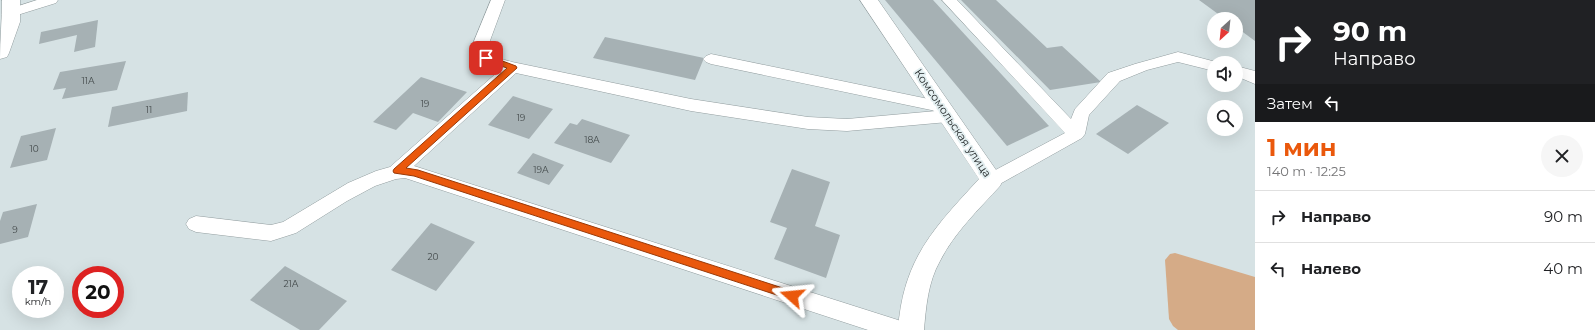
<!DOCTYPE html>
<html lang="ru">
<meta charset="utf-8">
<style>
body{margin:0;font-family:Montserrat,sans-serif;background:#f6f6f6;color:#202124;height:100vh;display:flex;flex-direction:column;font-size:15px;white-space:nowrap}
*{box-sizing:border-box;margin:0}
p{font-size:13px;color:#757577}
.icon{flex:none;width:22px;height:22px;fill:none;stroke:currentColor;stroke-width:2;stroke-linecap:round;stroke-linejoin:round}
.map{position:relative;flex:1;overflow:hidden}
.panel{display:flex;flex-direction:column;background:#fff;width:340px}
.panel>*{flex:none}
.hud{background:#202124;color:#fff;overflow:hidden}
.needle{width:26px;rotate:207deg}
.fabs{position:absolute;left:1207px;top:12px;display:grid;gap:8px}
.fabs a{display:grid;place-items:center;width:36px;height:36px;border-radius:50%;background:#fff;box-shadow:0 4px 16px #0002;font-size:20px}
.speed{position:absolute;left:12px;top:266px;display:flex;gap:8px;font-size:20px;font-weight:700;text-align:center}
.speed>*{display:grid;place-content:center;width:52px;height:52px;border-radius:50%;background:#fff;box-shadow:0 4px 16px #0002;line-height:1}
.speed small{font-size:10px;font-weight:400}
.speed .limit{border:6px solid #d22;background:#fff;color:#111}
.pin{position:absolute;display:grid;place-items:center;width:34px;height:34px;color:#fff;margin:-17px;border-radius:8px;box-shadow:0 2px 6px #0006}
.me{position:absolute;width:44px;margin:-22px;rotate:288deg;stroke-linejoin:round;filter:drop-shadow(0 0 3px #0008)}
.turn{display:flex;align-items:center;gap:14px;height:84px;padding:0 12px;font-size:18px}
.turn .icon{width:52px;height:52px;stroke-width:2.5}
.turn b{display:block;font-size:28px;line-height:34px}
.then{display:flex;align-items:center;height:38px;padding:0 12px;background:#0003;gap:8px;font-size:15px}
.round{display:grid;place-items:center;flex:none;width:42px;height:42px;border-radius:21px;background:#f6f6f6}
.headline{display:flex;align-items:center;justify-content:space-between;height:68px;padding:0 12px}
h1{font-size:24px;font-weight:700;line-height:30px;color:#ea580c}
ul{padding:0;list-style:none}
li{display:flex;align-items:center;gap:12px;height:52px;padding:0 12px;border-top:1px solid #e0e0e0}
li div{flex:1}
li b{display:block;font-size:15px}
li em{font-style:normal}
main{display:flex;flex:1;min-height:0}
.map>svg:first-child{display:block}
</style>
<main>
<div class="map">
<svg width="1255" height="330" viewBox="0 0 1255 330">
<rect width="100%" height="100%" fill="#d6e2e4"/>
<path fill="#d5ab87" d="M 1175,253 L 1255,277 L 1255,330 L 1178,330 L 1173,326 L 1169,319 L 1165,260 L 1170,254 Z"/>
<g fill="#a6b1b4">
<path d="M 885,0 L 933,0 L 1049,126 L 1007,146 Z"/>
<path d="M 961,0 L 996,0 L 1047,48 L 1062,46 L 1101,82 L 1050,90 Z"/>
<path d="M 1199,0 L 1255,0 L 1255,41 L 1236,27 L 1236,19 L 1225,19 Z"/>
<path d="M 98,20 L 95,47 L 74,52 L 77,35 L 39,44 L 41,32 Z"/>
<path d="M 605,37 L 704,58 L 695,80 L 593,58 Z"/>
<path d="M 126,61 L 117,90 L 62,99 L 66,88 L 53,90 L 60,72 Z"/>
<path d="M 421,77 L 467,92 L 438,122 L 413,113 L 396,130 L 373,122 Z"/>
<path d="M 188,92 L 187,111 L 108,127 L 112,107 Z"/>
<path d="M 513,96 L 553,109 L 529,139 L 488,125 Z"/>
<path d="M 1137,105 L 1169,123 L 1128,154 L 1096,134 Z"/>
<path d="M 582,119 L 630,135 L 611,163 L 554,143 L 570,123 L 577,125 Z"/>
<path d="M 56,128 L 47,160 L 10,168 L 21,136 Z"/>
<path d="M 533,153 L 564,165 L 549,185 L 517,173 Z"/>
<path d="M 792,169 L 830,182 L 815,226 L 840,235 L 826,278 L 774,259 L 787,228 L 770,222 Z"/>
<path d="M 37,204 L 28,237 L 0,244 L 0,221 L 3,212 Z"/>
<path d="M 431,223 L 475,242 L 436,291 L 391,270 Z"/>
<path d="M 285,266 L 347,301 L 319,330 L 300,330 L 250,300 Z"/>
</g>
<g fill="none" stroke-linecap="round" stroke-linejoin="round">
<g stroke="#929d9f" stroke-width="1">
<g id="service">
<path d="M 37,0 L 58,0 L 56,3 L 11,17 L 6,16 L 4,13 L 6,10 Z"/>
<path d="M 491,0 L 505,0 L 488,46 C 490,57 502,59 512,62 L 691,99 L 808,117 L 847,119 L 936,111 L 711,64 L 706,62 L 703,59 L 706,56 L 711,54 L 948,103 L 950,107 L 948,110 L 954,112 L 956,116 L 954,120 L 948,122 L 847,131 L 808,129 L 691,111 L 516,73 L 414,166 L 898,320 L 906,323 L 909,330 L 868,330 L 405,178 L 396,179 L 375,186 L 347,201 L 296,233 L 271,241 L 196,232 L 189,229 L 186,224 L 189,219 L 196,216 L 271,225 L 283,222 L 348,183 L 376,171 L 390,167 L 501,69 C 487,65 476,61 472,46 Z"/>
<path d="M 942,0 L 957,0 L 1071,119 L 1075,109 L 1108,73 L 1135,64 L 1178,52 L 1220,63 L 1214,63 L 1214,71 L 1178,62 L 1147,70 L 1120,81 L 1089,115 L 1085,134 L 1082,138 L 998,185 L 992,187 L 986,185 L 983,180 L 986,175 L 1065,133 Z"/>
<path d="M 1236,66 L 1255,71 L 1255,84 L 1236,76 Z"/>
</g>
</g>
<g stroke="#929d9f" stroke-width="1">
<g id="minor">
<path d="M 2,0 L 20,0 L 20,22 L 9,53 L 7,57 L 0,59 C 0,39 2,20 2,0 Z"/>
<path d="M 860,0 L 878,0 L 1003,180 L 1000,186 C 979,209 954,233 940,261 C 928,282 926,307 924,330 L 898,330 C 903,259 934,228 979,179 Z"/>
</g>
</g>
<use href="#service" fill="#fff" fill-rule="evenodd"/>
<use href="#minor" fill="#fff" fill-rule="evenodd"/>
</g>
<path fill="#ea580c" stroke="#983908" d="M 486,55 L 516,66 L 517,68 L 406,168 L 418,170 L 792,291 L 796,292 L 798,296 L 796,299 L 792,300 L 414,176 L 394,173 L 393,171 L 394,169 L 507,68 L 483,60 L 482,58 Z"/>
<g text-anchor="middle" dominant-baseline="central" stroke-width="3.5" stroke-linejoin="round" paint-order="stroke">
<g font-size="9" fill="#434a4b">
<text x="88" y="80">11А</text>
<text x="425" y="103">19</text>
<text x="149" y="109">11</text>
<text x="521" y="117">19</text>
<text x="592" y="139">18А</text>
<text x="34" y="148">10</text>
<text x="541" y="169">19А</text>
<text x="15" y="229">9</text>
<text x="433" y="256">20</text>
<text x="291" y="283">21А</text>
</g>
<g font-size="11" fill="#222728" stroke="#e3eff1">
<text transform="translate(953 123) rotate(56)">Комсомольская улица</text>
</g>
</g>
</svg>
<div class="fabs">
<a><svg class="needle" viewBox="-14 -14 28 28"><path d="M0-13l5 13h-10z" fill="#e53935"/><path d="M0 13l5-13h-10z" fill="#757577"/></svg></a>
<a><svg class="icon" aria-label="sound" viewBox="0 0 24 24"><path d="M4 9h4l5-4v14l-5-4H4zM17 9q2 3 0 6"/></svg></a>
<a><svg class="icon" aria-label="search" viewBox="0 0 24 24"><circle cx="10" cy="10" r="6"/><path d="M15 15l6 6"/></svg></a>
</div>
<div class="speed"><div>17<small>km/h</small></div><div class="limit">20</div></div>
<div class="pin" style="left:486px;top:58px;background:#d93025"><svg class="icon" aria-label="arrive" viewBox="0 0 24 24"><path d="M6 21V4h12l-3 4 3 4H6"/></svg></div>
<svg class="me" style="left:792px;top:296px" viewBox="-20 -20 40 40"><path d="M0-17L14 15 0 8-14 15z" fill="#ea580c" stroke="#fff" stroke-width="4"/></svg>
</div>
<section class="panel">
<div class="hud">
<div class="turn"><svg class="icon" aria-label="right" viewBox="0 0 24 24"><path d="M7 20v-9h11M14 6l5 5-5 5"/></svg><div><b>90 m</b>Направо</div></div>
<div class="then">Затем<svg class="icon" aria-label="left" viewBox="0 0 24 24"><path d="M17 20v-9H6M10 6l-5 5 5 5"/></svg></div>
</div>
<div class="headline"><div><h1>1 мин</h1><p>140 m · 12:25</p></div><a class="round"><svg class="icon" aria-label="close" viewBox="0 0 24 24"><path d="M6 6l12 12M18 6L6 18"/></svg></a></div>
<ul>
<li><svg class="icon" aria-label="right" viewBox="0 0 24 24"><path d="M7 20v-9h11M14 6l5 5-5 5"/></svg><div><b>Направо</b></div><em>90 m</em></li>
<li><svg class="icon" aria-label="left" viewBox="0 0 24 24"><path d="M17 20v-9H6M10 6l-5 5 5 5"/></svg><div><b>Налево</b></div><em>40 m</em></li>
</ul>
</section>
</main>
